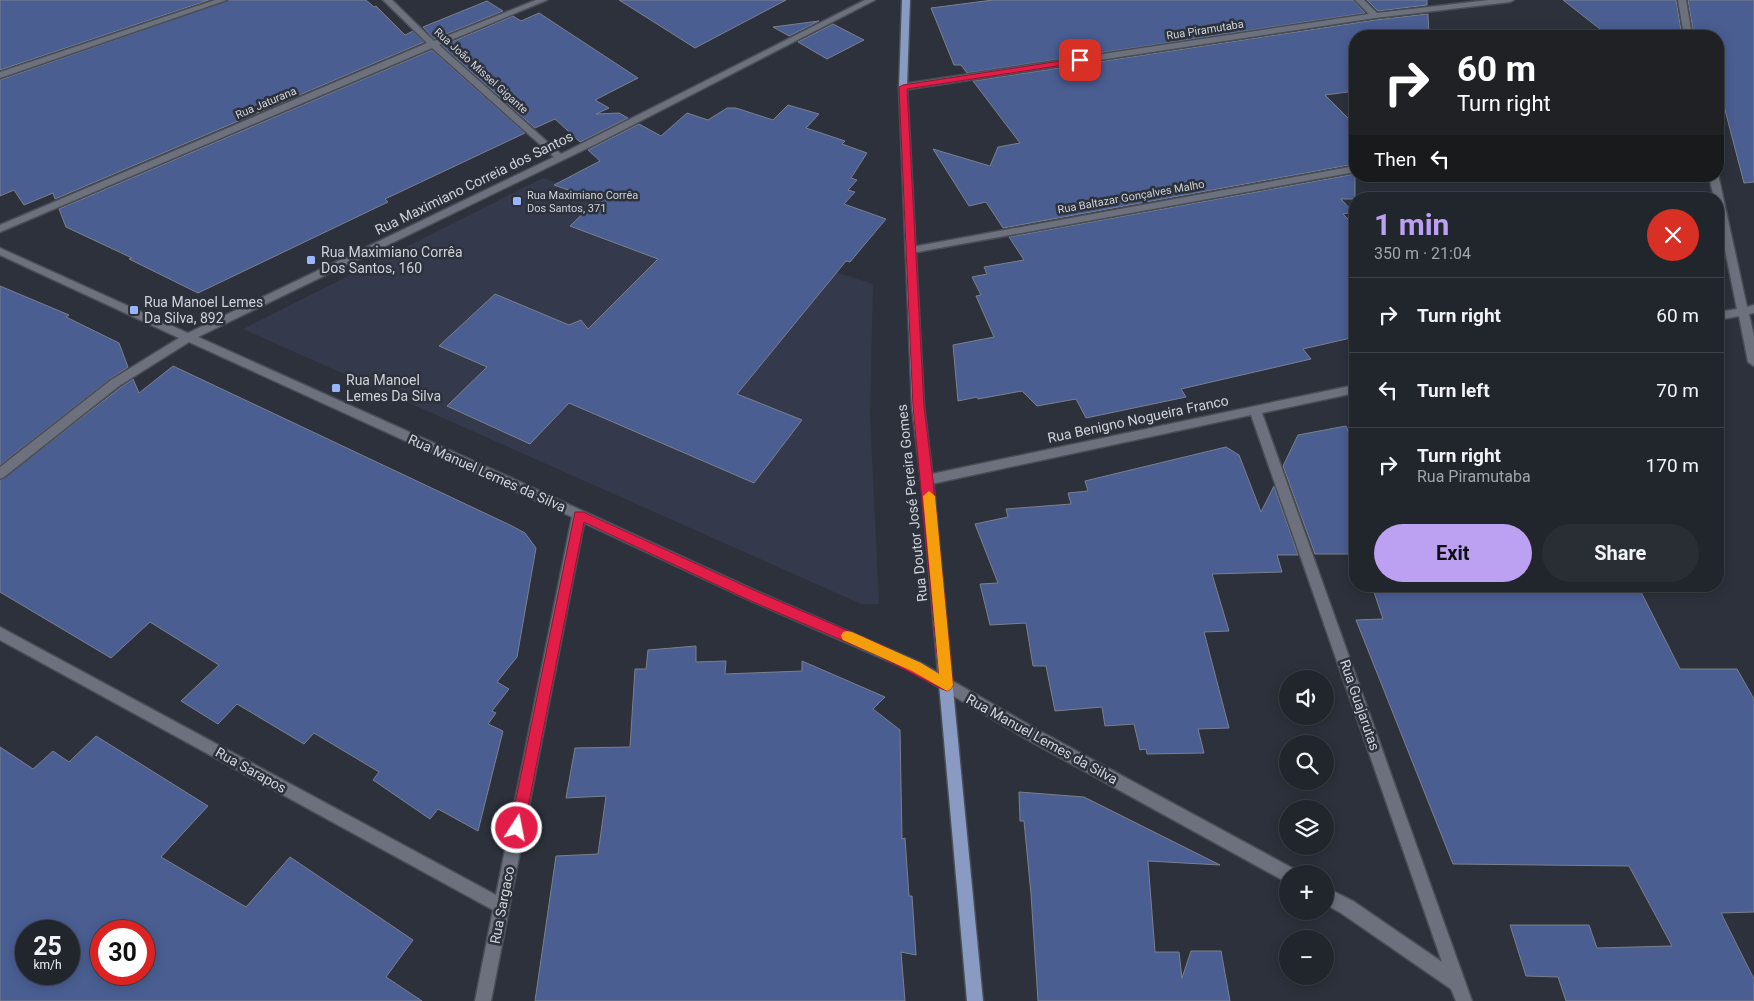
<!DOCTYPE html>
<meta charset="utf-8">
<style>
body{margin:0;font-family:Roboto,sans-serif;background:#292d34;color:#f1f3f6;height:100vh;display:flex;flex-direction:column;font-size:19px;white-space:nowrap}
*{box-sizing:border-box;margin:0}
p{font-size:16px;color:#a2a5a9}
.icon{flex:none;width:28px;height:28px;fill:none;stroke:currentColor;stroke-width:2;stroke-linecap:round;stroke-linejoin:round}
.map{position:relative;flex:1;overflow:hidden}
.drawer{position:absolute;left:1349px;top:192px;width:375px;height:400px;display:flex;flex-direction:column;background:#21252c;border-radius:20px;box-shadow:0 2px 12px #0003,0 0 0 1px #3e4248}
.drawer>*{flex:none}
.hud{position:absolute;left:1349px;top:30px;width:375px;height:152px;border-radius:20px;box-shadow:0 2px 12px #0003,0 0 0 1px #3e4248;background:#202124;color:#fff;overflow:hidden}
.fabs{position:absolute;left:1279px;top:670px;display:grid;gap:10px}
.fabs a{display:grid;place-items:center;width:55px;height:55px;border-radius:50%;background:#21252c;box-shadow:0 2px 12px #0003,0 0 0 1px #3e4248;font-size:25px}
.speed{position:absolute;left:15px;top:920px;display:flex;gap:10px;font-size:25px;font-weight:700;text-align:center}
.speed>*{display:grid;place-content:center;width:65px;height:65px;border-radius:50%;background:#21252c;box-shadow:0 2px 12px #0003,0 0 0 1px #3e4248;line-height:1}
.speed small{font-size:12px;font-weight:400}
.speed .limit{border:8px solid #d22;background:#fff;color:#111}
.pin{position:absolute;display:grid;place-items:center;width:42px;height:42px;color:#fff;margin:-21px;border-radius:10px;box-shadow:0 2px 8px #0006}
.me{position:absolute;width:55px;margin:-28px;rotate:11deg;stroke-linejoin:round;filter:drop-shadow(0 0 4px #0008)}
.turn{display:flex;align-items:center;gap:18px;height:105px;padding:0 25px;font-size:22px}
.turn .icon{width:65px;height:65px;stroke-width:2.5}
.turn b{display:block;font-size:35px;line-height:42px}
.then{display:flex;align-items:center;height:48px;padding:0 25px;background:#0003;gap:10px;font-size:19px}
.round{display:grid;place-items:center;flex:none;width:52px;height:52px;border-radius:26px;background:#292d34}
.summary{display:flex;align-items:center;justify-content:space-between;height:85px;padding:0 25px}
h1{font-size:30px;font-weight:700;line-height:38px;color:#bca0f2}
.primary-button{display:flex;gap:10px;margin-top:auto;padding:10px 25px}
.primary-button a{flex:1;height:58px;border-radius:30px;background:#bca0f2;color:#111;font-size:20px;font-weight:700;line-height:58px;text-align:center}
.primary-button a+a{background:#292d34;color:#f1f3f6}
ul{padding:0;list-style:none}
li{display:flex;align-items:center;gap:15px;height:75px;padding:0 25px;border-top:1px solid #3e4248}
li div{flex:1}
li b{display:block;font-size:19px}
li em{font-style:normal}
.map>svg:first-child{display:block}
</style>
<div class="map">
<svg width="1754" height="1001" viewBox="0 0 1754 1001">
<rect width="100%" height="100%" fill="#2c313b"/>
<path fill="#343a4b" d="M 543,178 L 873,284 L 870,416 L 879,604 L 861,604 L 243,329 Z"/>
<g fill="#4a5e92" stroke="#7b808d" fill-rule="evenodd">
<path d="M 0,0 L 209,0 L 0,70 Z"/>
<path d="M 229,0 L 366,0 L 374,7 L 376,6 L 405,35 L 413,31 L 424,42 L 55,199 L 53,193 L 24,205 L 14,190 L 0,196 L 0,80 Z"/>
<path d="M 619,0 L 786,0 L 695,48 Z"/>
<path d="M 993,0 L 1353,0 L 1365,13 L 967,73 L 961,65 L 954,65 L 931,8 Z"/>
<path d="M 1367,0 L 1427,0 L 1427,5 L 1378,11 Z"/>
<path d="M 1563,0 L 1676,0 L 1682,36 L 1609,36 Z"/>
<path d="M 1688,0 L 1754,0 L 1754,182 L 1744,183 L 1725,110 L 1718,77 L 1718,36 L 1694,36 Z"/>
<path d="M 487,1 L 503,11 L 434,39 L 423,27 Z"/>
<path d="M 539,13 L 638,78 L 595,100 L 609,108 L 596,114 L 619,113 L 628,118 L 580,142 L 555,119 L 535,128 L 442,46 L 513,16 L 521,21 Z"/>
<path d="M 1428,14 L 1429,36 L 1355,36 L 1355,91 L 1325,95 L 1355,125 L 1355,164 L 1003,228 L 986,202 L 969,206 L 933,149 L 990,166 L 998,147 L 1020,143 L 973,81 L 1375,20 Z"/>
<path d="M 819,21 L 789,36 L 773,27 Z"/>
<path d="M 833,24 L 864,40 L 827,59 L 798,42 Z"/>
<path d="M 432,50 L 525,133 L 385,199 L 388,202 L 198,293 L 129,259 L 132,258 L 66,227 L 59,209 Z"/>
<path d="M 788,105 L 819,114 L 806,128 L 845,141 L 842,144 L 867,153 L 851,178 L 857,180 L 848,190 L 855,192 L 844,204 L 886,219 L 850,262 L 846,261 L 737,394 L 802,420 L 754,483 L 569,403 L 530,444 L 447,406 L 487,367 L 439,346 L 495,294 L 569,325 L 581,320 L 588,329 L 658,259 L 570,226 L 597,200 L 554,185 L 600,161 L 588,150 L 639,124 L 661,136 L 687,113 L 708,120 L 727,108 L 736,108 L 773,120 Z"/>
<path d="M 1355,174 L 1355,199 L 1341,199 L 1353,212 L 1343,214 L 1355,226 L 1355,337 L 1303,349 L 1311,359 L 1181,389 L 1186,397 L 1086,418 L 1076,399 L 1037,406 L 1022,391 L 978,399 L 977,397 L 958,401 L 953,345 L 994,337 L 976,296 L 981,295 L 972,277 L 987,274 L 984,267 L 1024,260 L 1009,237 Z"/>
<path d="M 0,286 L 69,315 L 66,317 L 119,343 L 128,367 L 110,379 L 0,465 Z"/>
<path d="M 173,366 L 510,525 L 525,533 L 536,548 L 517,657 L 497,682 L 509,689 L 492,711 L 496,713 L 488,724 L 503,731 L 478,831 L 438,809 L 430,819 L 373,780 L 379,772 L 314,733 L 304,744 L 237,704 L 218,724 L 181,701 L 219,665 L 150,622 L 111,658 L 0,592 L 0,481 L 120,388 L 133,379 L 139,393 Z"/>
<path d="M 1346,426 L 1355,447 L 1355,465 L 1350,465 L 1355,485 L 1355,554 L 1315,554 L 1283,466 L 1298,435 Z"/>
<path d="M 1226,447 L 1239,455 L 1261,512 L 1274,486 L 1298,555 L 1277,555 L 1282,572 L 1212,574 L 1229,631 L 1204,632 L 1229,728 L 1198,729 L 1204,753 L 1147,754 L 1146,749 L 1140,750 L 1134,724 L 1105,726 L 1102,707 L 1055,711 L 1046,666 L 1033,666 L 1026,623 L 990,625 L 980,584 L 998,583 L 975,524 L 1008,517 L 1006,509 L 1071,504 L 1068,493 L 1088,491 L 1085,481 Z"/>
<path d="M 1372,586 L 1638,586 L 1680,669 L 1737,669 L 1754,699 L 1754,912 L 1721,913 L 1754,979 L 1754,1001 L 1566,1001 L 1558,977 L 1526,976 L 1510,925 L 1589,925 L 1597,948 L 1672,946 L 1629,866 L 1453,864 L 1356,620 L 1383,619 Z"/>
<path d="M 696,646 L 696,662 L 726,661 L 725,674 L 802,671 L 802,661 L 885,697 L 873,709 L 900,730 L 902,839 L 905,838 L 909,896 L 912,896 L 916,955 L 901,952 L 905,1001 L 535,1001 L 556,856 L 598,854 L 606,796 L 566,798 L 575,748 L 630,747 L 635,669 L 646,669 L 648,650 Z"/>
<path d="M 96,736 L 208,806 L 161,857 L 246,907 L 290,857 L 413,940 L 386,977 L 422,1001 L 0,1001 L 0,747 L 33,769 L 53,751 L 69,762 ZM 26,931 L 69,931 L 69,974 L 26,974 ZM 101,931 L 144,931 L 144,974 L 101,974 Z"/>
<path d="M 1019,792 L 1084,797 L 1220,865 L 1148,861 L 1155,952 L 1179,952 L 1182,978 L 1191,951 L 1221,951 L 1230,1001 L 1038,1001 L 1031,894 L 1024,821 L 1020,821 Z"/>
</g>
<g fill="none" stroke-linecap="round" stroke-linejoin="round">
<g stroke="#494d55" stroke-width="3">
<g id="minor">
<path d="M 215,0 L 227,0 L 0,78 L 0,72 Z"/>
<path d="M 383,0 L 392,0 L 434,41 L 536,0 L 547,0 L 439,45 L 561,154 L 865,0 L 875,0 L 596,144 L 198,337 L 496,471 L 761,593 L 921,663 L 1038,730 L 1294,869 L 1295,874 L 1288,874 L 1288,883 L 1028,740 L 911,671 L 751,601 L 584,523 L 491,1001 L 475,1001 L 493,910 L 0,640 L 0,627 L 496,895 L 572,517 L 189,342 L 119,386 L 4,477 L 0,479 L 0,467 L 111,380 L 179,338 L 0,255 L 0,248 L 188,333 L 554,157 L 432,48 L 0,232 L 0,225 L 427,43 Z"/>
<path d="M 1355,0 L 1364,0 L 1377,13 L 1489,0 L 1514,0 L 1510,2 L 1375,18 L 903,90 L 899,87 L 903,84 L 1369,14 Z"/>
<path d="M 1678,0 L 1686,0 L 1692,36 L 1684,36 Z"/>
<path d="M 1355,166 L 1355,172 L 912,253 L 907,250 L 912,247 Z"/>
<path d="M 1718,174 L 1747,307 L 1754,305 L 1754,313 L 1749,314 L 1754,336 L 1754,366 L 1748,362 L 1739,316 L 1718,320 L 1718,312 L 1737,309 L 1718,216 L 1718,199 L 1714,199 L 1709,176 L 1718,176 Z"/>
<path d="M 1355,385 L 1355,393 L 1262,413 L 1472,1001 L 1456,1001 L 1451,989 L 1341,913 L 1325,904 L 1325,887 L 1353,901 L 1442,962 L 1251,415 L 927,485 L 923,483 L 921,480 L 923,477 L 927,475 Z"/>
</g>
</g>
<g stroke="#494d55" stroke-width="3">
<path id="major" d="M 902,0 L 910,0 L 907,87 L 924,407 L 933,480 L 983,1001 L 967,1001 L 921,480 L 912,407 L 899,87 Z"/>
</g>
<use href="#minor" fill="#6c717d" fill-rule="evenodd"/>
<use href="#major" fill="#899ac3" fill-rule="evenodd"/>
</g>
<path fill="#e11d48" stroke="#92132f" d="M 1080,58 L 1084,60 L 1083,62 L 907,89 L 924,407 L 933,480 L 953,685 L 951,689 L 947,691 L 942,689 L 879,656 L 751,601 L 584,522 L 524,828 L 522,833 L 517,835 L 512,833 L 510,828 L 575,512 L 583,512 L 760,593 L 888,648 L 939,675 L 913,407 L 899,87 L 903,85 Z"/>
<path fill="#f59e0b" d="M 929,491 L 935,496 L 953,685 L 951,689 L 947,691 L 912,671 L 843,640 L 841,636 L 843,632 L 847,631 L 852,632 L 921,663 L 939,674 L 923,496 Z"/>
<g fill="#98b5fd" stroke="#2c313b" stroke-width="2">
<rect x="512" y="196" width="10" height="10" rx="2.5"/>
<rect x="306" y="255" width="10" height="10" rx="2.5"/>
<rect x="129" y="305" width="10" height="10" rx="2.5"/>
<rect x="331" y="383" width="10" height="10" rx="2.5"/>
</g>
<g text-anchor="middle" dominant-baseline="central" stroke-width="5" stroke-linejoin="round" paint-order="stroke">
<g font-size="11" fill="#cfd2d9" stroke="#2c313b">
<text transform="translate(1205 30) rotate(-9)">Rua Piramutaba</text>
<text transform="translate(481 71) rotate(42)">Rua João Missel Gigante</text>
<text transform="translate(266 103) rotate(-23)">Rua Jaturana</text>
<text transform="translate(1131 197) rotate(-10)">Rua Baltazar Gonçalves Malho</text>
</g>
<g font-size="11" fill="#cfd2d9" stroke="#2c313b" text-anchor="start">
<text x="527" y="195">Rua Maximiano Corrêa<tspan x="527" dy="13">Dos Santos, 371</tspan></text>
</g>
<g font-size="14" fill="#cfd2d9" stroke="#2c313b">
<text transform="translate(474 183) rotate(-26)">Rua Maximiano Correia dos Santos</text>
<text transform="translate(1138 419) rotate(-12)">Rua Benigno Nogueira Franco</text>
<text transform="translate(487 473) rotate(24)">Rua Manuel Lemes da Silva</text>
<text transform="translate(912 503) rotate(-96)">Rua Doutor José Pereira Gomes</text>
<text transform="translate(1360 705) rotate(71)">Rua Guajarutas</text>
<text transform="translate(1042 739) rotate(29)">Rua Manuel Lemes da Silva</text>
<text transform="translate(251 770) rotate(29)">Rua Sarapos</text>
<text transform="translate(502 905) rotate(-79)">Rua Sargaco</text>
</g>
<g font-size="14" fill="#cfd2d9" stroke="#2c313b" text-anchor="start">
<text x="321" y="252">Rua Maximiano Corrêa<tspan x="321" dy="16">Dos Santos, 160</tspan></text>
<text x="144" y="302">Rua Manoel Lemes<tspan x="144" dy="16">Da Silva, 892</tspan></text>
<text x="346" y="380">Rua Manoel<tspan x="346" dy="16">Lemes Da Silva</tspan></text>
</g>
</g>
</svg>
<div class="fabs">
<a><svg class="icon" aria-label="sound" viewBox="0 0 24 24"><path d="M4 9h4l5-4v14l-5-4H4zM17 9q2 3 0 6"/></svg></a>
<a><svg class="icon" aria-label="search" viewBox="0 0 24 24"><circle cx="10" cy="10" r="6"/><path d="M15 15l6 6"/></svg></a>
<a><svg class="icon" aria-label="layers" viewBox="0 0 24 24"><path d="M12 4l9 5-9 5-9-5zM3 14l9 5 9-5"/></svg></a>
<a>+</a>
<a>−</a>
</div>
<div class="speed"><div>25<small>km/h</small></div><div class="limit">30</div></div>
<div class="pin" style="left:1080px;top:60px;background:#d93025"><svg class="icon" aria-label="arrive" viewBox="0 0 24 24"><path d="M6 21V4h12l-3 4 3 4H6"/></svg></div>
<svg class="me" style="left:517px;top:828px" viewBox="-20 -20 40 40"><circle r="17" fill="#e11d48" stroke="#fff" stroke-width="3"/><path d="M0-11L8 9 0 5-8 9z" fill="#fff"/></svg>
<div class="hud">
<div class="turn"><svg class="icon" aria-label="right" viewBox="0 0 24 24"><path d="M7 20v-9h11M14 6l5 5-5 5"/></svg><div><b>60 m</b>Turn right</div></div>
<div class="then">Then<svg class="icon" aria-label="left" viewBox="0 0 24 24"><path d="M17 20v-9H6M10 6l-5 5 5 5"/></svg></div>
</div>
<section class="drawer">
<div class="summary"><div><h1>1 min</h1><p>350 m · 21:04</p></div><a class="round" style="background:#d93025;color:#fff"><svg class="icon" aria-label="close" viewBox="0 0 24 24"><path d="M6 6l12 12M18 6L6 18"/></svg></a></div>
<ul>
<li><svg class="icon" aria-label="right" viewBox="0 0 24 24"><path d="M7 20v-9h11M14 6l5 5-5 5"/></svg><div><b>Turn right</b></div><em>60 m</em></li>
<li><svg class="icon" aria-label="left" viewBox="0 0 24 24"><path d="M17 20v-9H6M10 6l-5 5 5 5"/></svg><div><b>Turn left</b></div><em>70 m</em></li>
<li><svg class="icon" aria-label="right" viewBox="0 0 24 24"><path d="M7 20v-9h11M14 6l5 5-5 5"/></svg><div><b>Turn right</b><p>Rua Piramutaba</p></div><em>170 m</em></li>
</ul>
<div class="primary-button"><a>Exit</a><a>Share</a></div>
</section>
</div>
